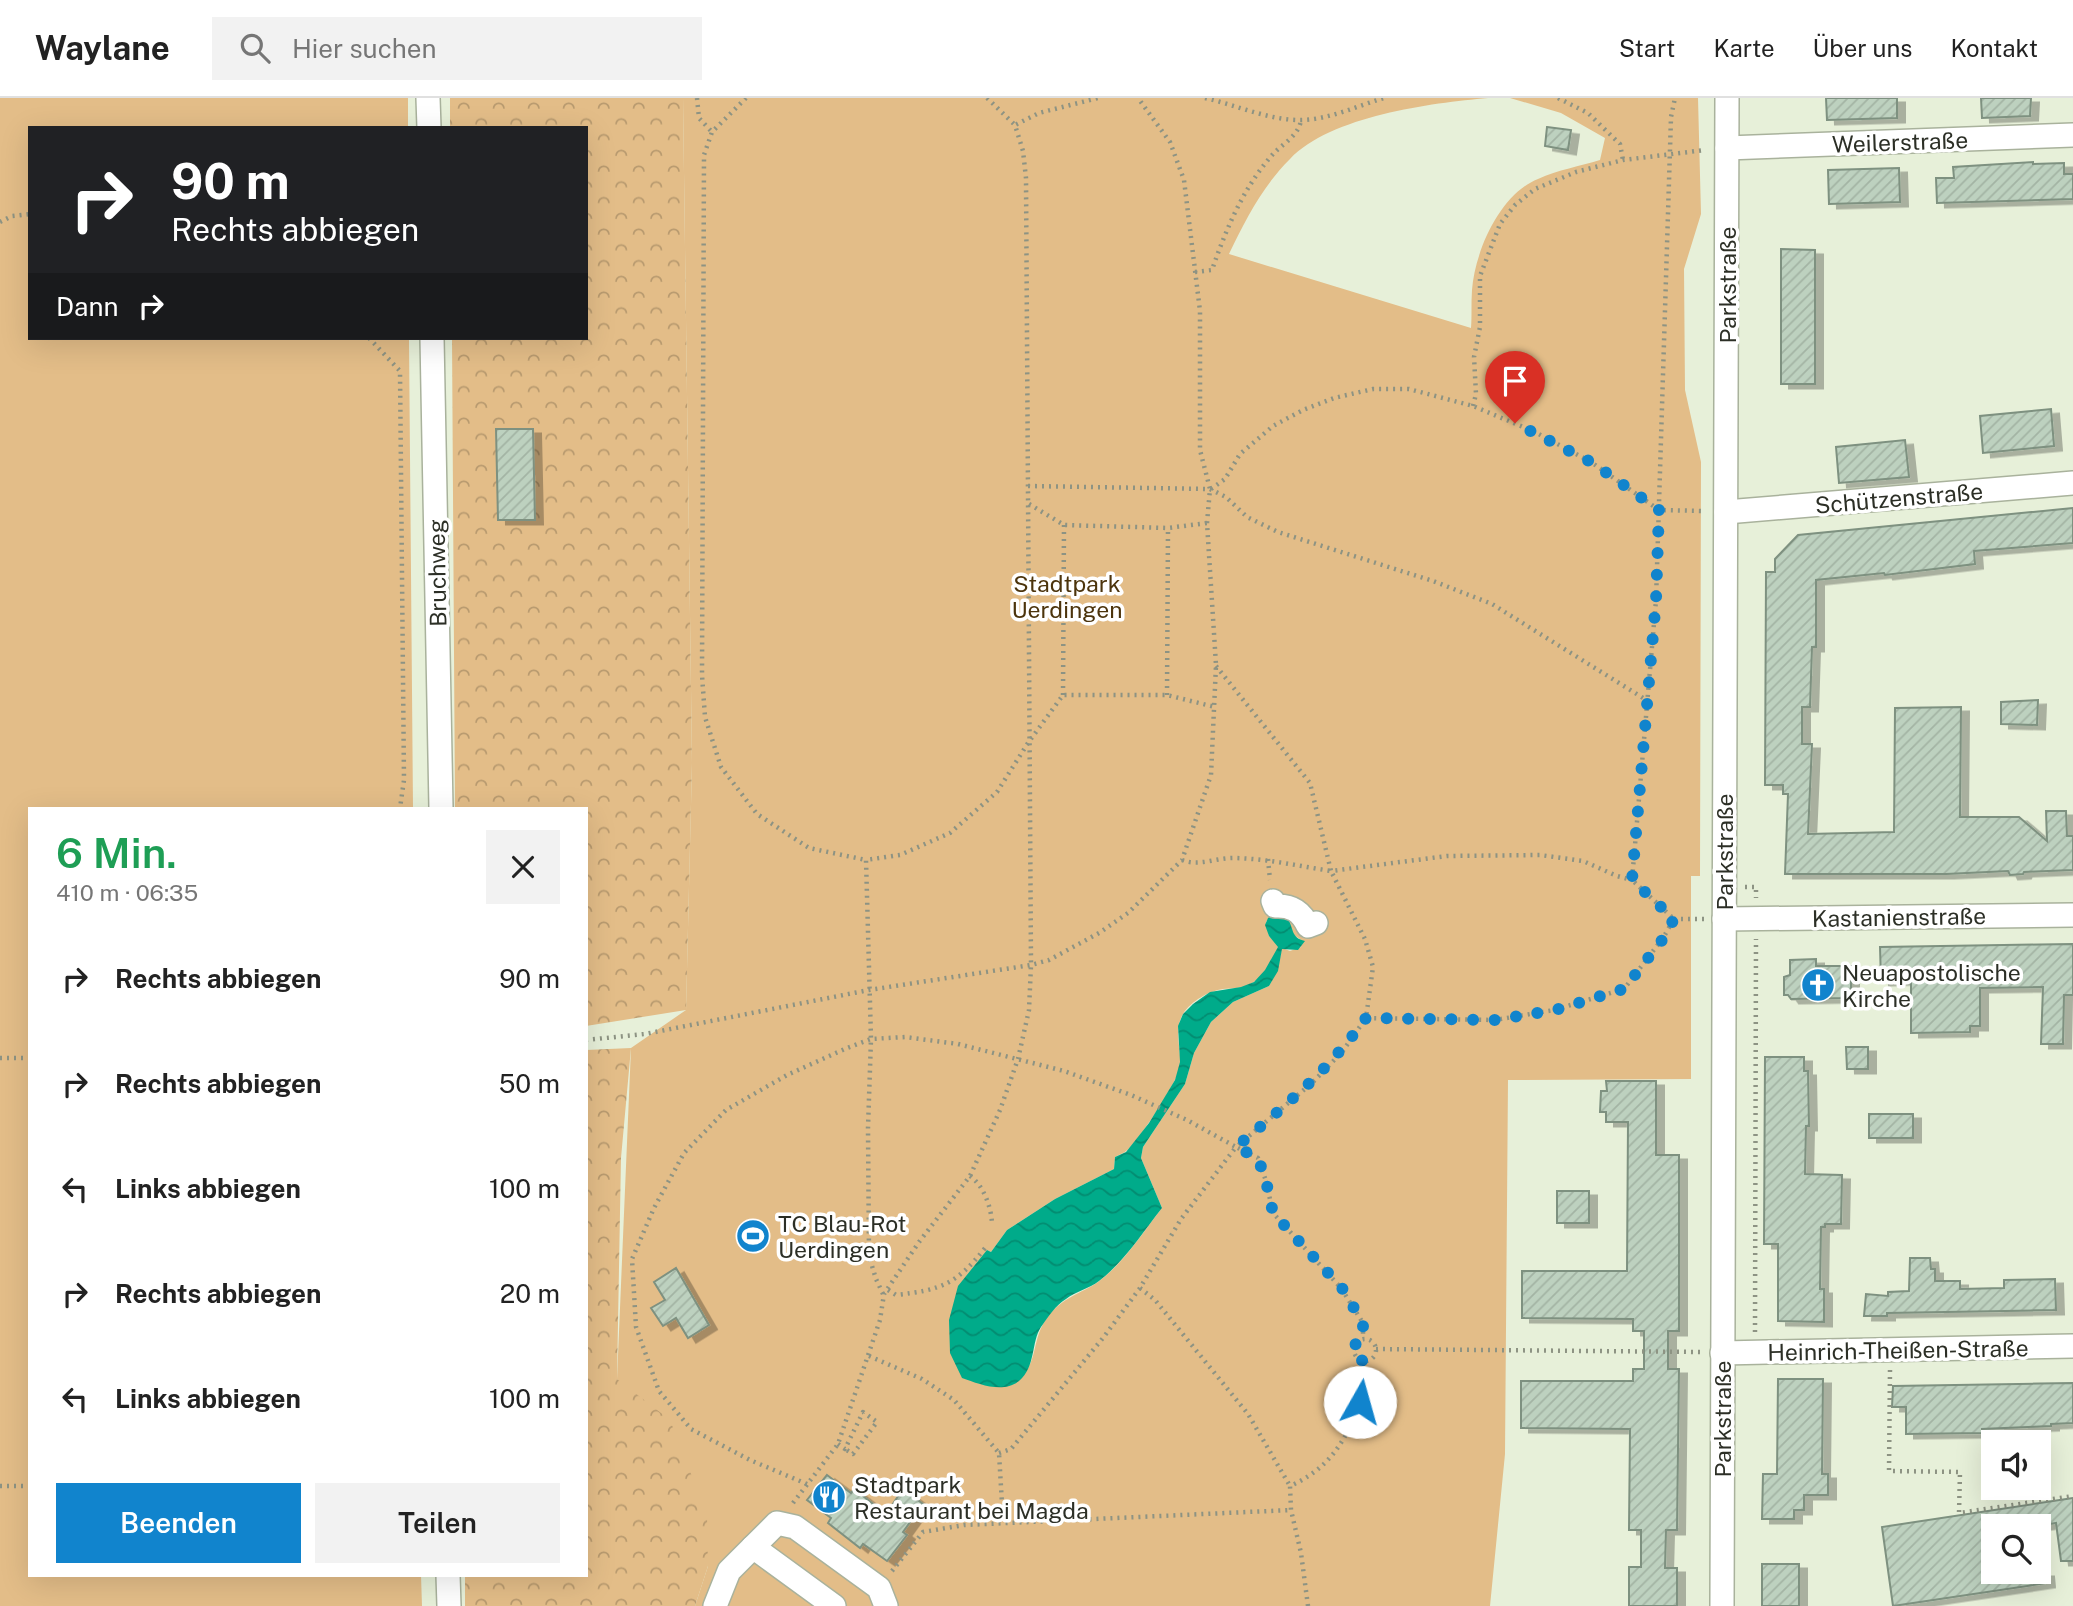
<!DOCTYPE html>
<html lang="de">
<meta charset="utf-8">
<style>
body{margin:0;font-family:"Public Sans",sans-serif;background:#f2f2f2;color:#222;height:100vh;display:flex;flex-direction:column;font-size:26px;white-space:nowrap}
*{box-sizing:border-box;margin:0}
p{font-size:23px;color:#767676}
.icon{flex:none;width:38px;height:38px;fill:none;stroke:currentColor;stroke-width:2;stroke-linecap:round;stroke-linejoin:round}
.map{position:relative;flex:1;overflow:hidden}
.drawer{position:absolute;left:28px;top:709px;width:560px;height:770px;display:flex;flex-direction:column;background:#fff;border-radius:0px;box-shadow:0 7px 28px #0002}
.drawer>*{flex:none}
.banner{position:absolute;left:28px;top:28px;width:560px;height:214px;border-radius:0px;box-shadow:0 7px 28px #0002;background:#202124;color:#fff;overflow:hidden}
.buttons{position:absolute;left:1981px;top:1332px;display:grid;gap:14px}
.buttons a{display:grid;place-items:center;width:70px;height:70px;border-radius:0px;background:#fff;box-shadow:0 7px 28px #0002;font-size:35px}
.pin{position:absolute;display:grid;place-items:center;width:60px;height:60px;color:#fff;margin:-72px -30px;border-radius:50% 50% 50% 0;rotate:-45deg;box-shadow:0 0 7px #0007}
.pin .icon{rotate:45deg}
.me{position:absolute;width:77px;margin:-38px;rotate:7deg;stroke-linejoin:round;filter:drop-shadow(0 0 5px #0008)}
.turn{display:flex;align-items:center;gap:24px;height:147px;padding:0 28px;font-size:32px}
.turn .icon{width:91px;height:91px;stroke-width:2.5}
.turn b{display:block;font-size:49px;line-height:60px}
.then{display:flex;align-items:center;height:66px;padding:0 28px;background:#0003;gap:14px;font-size:26px}
.round{display:grid;place-items:center;flex:none;width:74px;height:74px;border-radius:0px;background:#f2f2f2}
.headline{display:flex;align-items:center;justify-content:space-between;height:119px;padding:0 28px}
h1{font-size:42px;font-weight:600;line-height:52px;color:#1e9e55}
.primary-button{display:flex;gap:14px;margin-top:auto;padding:14px 28px}
.primary-button a{flex:1;height:80px;border-radius:0px;background:#1184cd;color:#fff;font-size:28px;font-weight:600;line-height:80px;text-align:center}
.primary-button a+a{background:#f2f2f2;color:#222}
ul{padding:0;list-style:none}
li{display:flex;align-items:center;gap:21px;height:105px;padding:0 28px}
li div{flex:1}
li b{display:block;font-size:26px}
li em{font-style:normal}
header{display:flex;align-items:center;gap:42px;box-sizing:border-box;height:98px;padding:0 35px;background:#fff;border-bottom:2px solid #e0e0e0}
header strong{font-size:33px}
nav{display:flex;gap:38px;margin-inline-start:auto;font-size:24px}
.search{width:490px;height:63px;background:#f2f2f2;display:flex;align-items:center;gap:18px;box-sizing:border-box;padding:0 24px;border-radius:0px;color:#767676;font-size:26px}
.map>svg:first-child{display:block}
</style>
<header>
<strong>Waylane</strong>
<div class="search"><svg class="icon" aria-label="search" viewBox="0 0 24 24"><circle cx="10" cy="10" r="6"/><path d="M15 15l6 6"/></svg>Hier suchen</div>
<nav><a>Start</a><a>Karte</a><a>Über uns</a><a>Kontakt</a></nav>
</header>
<div class="map">
<svg width="2073" height="1508" viewBox="0 0 2073 1508">
<defs>
<pattern id="forest-crowns" width="20" height="18" patternUnits="userSpaceOnUse" patternTransform="scale(1.75)"><rect width="20" height="18" fill="#e3bd88"/><path d="M2 6a3 3 0 1 1 6 0M12 15a3 3 0 1 1 6 0" fill="none" stroke="#b89a6f"/></pattern>
<pattern id="water-waves" width="16" height="10" patternUnits="userSpaceOnUse" patternTransform="scale(1.75)"><rect width="16" height="10" fill="#00ab8a"/><path d="M0 5q4-4 8 0t8 0" fill="none" stroke="#038c71"/></pattern>
<pattern id="building-hatch" width="6" height="6" patternUnits="userSpaceOnUse" patternTransform="scale(1.75)"><rect width="6" height="6" fill="#bdd1bf"/><path d="M-1 1l2-2M0 6l6-6M5 7l2-2" fill="none" stroke="#a3b4a4"/></pattern>
<filter id="shadow"><feDropShadow dx="8" dy="4.5" stdDeviation="0" flood-color="#0004"/></filter>
</defs>
<rect width="100%" height="100%" fill="#e7f0d9"/>
<g fill="#e3bd88" fill-rule="evenodd">
<path d="M 0,0 L 408,0 L 408,30 L 30,30 L 30,240 L 409,240 L 413,710 L 30,710 L 30,1477 L 421,1477 L 422,1508 L 0,1508 Z"/>
<path d="M 683,0 L 1488,0 C 1431,5 1331,18 1290,61 C 1262,89 1246,121 1229,156 L 1471,230 C 1472,218 1471,205 1472,192 C 1475,153 1500,96 1538,81 C 1558,72 1580,68 1600,62 L 1605,40 L 1561,15 L 1510,0 L 1698,0 L 1701,116 L 1684,171 L 1685,292 L 1701,364 L 1700,778 L 1691,778 L 1691,981 L 1508,982 L 1505,1356 L 1490,1508 L 695,1508 L 708,1468 L 617,1281 L 631,950 L 686,912 L 692,665 ZM 1271,817 L 1290,830 L 1294,837 L 1301,842 L 1301,849 L 1290,853 L 1282,850 L 1277,873 L 1269,888 L 1233,904 L 1211,924 L 1194,955 L 1185,986 L 1143,1049 L 1141,1060 L 1162,1110 C 1143,1134 1124,1165 1098,1184 C 1080,1196 1064,1199 1049,1217 C 1026,1246 1045,1273 1002,1289 L 987,1152 L 991,1154 L 1007,1132 L 1055,1101 L 1114,1071 L 1115,1059 C 1118,1057 1122,1056 1125,1054 C 1137,1046 1178,983 1180,969 C 1182,952 1173,933 1183,916 C 1191,903 1209,893 1223,891 C 1232,890 1241,891 1250,886 C 1263,880 1273,862 1279,848 L 1269,838 L 1266,824 ZM 853,1392 L 854,1392 L 860,1450 L 828,1425 Z"/>
</g>
<g fill="url(#forest-crowns)">
<path d="M 450,0 L 683,0 L 692,665 L 686,912 L 586,928 L 586,710 L 455,710 L 452,240 L 586,240 L 586,30 L 450,30 Z"/>
<path d="M 631,950 L 621,1060 L 617,1281 L 670,1322 L 707,1417 L 708,1468 L 695,1508 L 465,1508 L 465,1477 L 586,1477 L 586,952 Z"/>
</g>
<path fill="url(#water-waves)" d="M 1275,815 L 1288,821 C 1294,831 1291,840 1305,843 L 1298,852 L 1282,851 L 1278,873 L 1269,888 L 1233,904 L 1211,924 L 1194,955 L 1185,986 L 1143,1049 L 1141,1060 L 1162,1110 C 1143,1134 1124,1164 1099,1183 C 1089,1191 1076,1193 1066,1201 C 1056,1207 1048,1219 1041,1229 C 1031,1244 1036,1269 1019,1283 C 1003,1296 979,1286 962,1280 L 950,1255 L 949,1222 L 958,1188 L 987,1152 L 991,1154 L 1007,1132 L 1055,1101 L 1114,1071 L 1115,1059 L 1126,1054 L 1149,1025 L 1175,982 L 1180,964 L 1178,928 L 1183,916 L 1193,906 L 1210,894 L 1241,889 L 1254,884 L 1265,872 L 1278,849 L 1269,838 L 1265,827 L 1268,820 Z"/>
<g fill="url(#building-hatch)" stroke="#7e9180" stroke-width="2" filter="url(#shadow)">
<path d="M 1826,0 L 1897,0 L 1897,20 L 1827,22 Z"/>
<path d="M 1981,0 L 2031,0 L 2030,18 L 1982,20 Z"/>
<path d="M 1547,29 L 1571,32 L 1568,52 L 1545,48 Z"/>
<path d="M 2033,64 L 2033,66 L 2064,65 L 2064,76 L 2073,76 L 2073,101 L 1937,105 L 1936,80 L 1954,80 L 1953,69 Z"/>
<path d="M 1899,70 L 1900,104 L 1829,106 L 1828,72 Z"/>
<path d="M 1781,151 L 1815,152 L 1815,286 L 1781,286 Z"/>
<path d="M 2051,311 L 2054,348 L 1983,355 L 1980,318 Z"/>
<path d="M 496,331 L 533,331 L 535,422 L 498,422 Z"/>
<path d="M 1905,342 L 1909,379 L 1839,385 L 1836,349 Z"/>
<path d="M 2073,410 L 2073,445 L 1974,453 L 1975,466 L 1885,477 L 1884,475 L 1816,482 L 1816,549 L 1812,549 L 1810,609 L 1802,609 L 1802,646 L 1812,646 L 1808,736 L 1894,734 L 1895,610 L 1961,609 L 1960,719 L 2019,719 L 2047,743 L 2046,713 L 2066,713 L 2067,738 L 2073,738 L 2073,772 L 2024,774 L 2023,776 L 2010,777 L 2008,773 L 1946,776 L 1785,776 L 1788,696 L 1783,696 L 1783,687 L 1765,687 L 1766,474 L 1775,474 L 1775,461 L 1798,437 Z"/>
<path d="M 2038,602 L 2037,627 L 2001,626 L 2001,604 Z"/>
<path d="M 2073,846 L 2073,897 L 2064,897 L 2063,946 L 2041,946 L 2043,889 L 1980,890 L 1980,928 L 1970,928 L 1970,934 L 1911,935 L 1911,882 L 1881,883 L 1880,849 Z"/>
<path d="M 1816,861 L 1816,868 L 1851,868 L 1851,894 L 1849,894 L 1849,900 L 1791,901 L 1788,897 L 1784,897 L 1784,879 L 1790,877 L 1790,862 Z"/>
<path d="M 1846,949 L 1868,949 L 1868,971 L 1847,971 Z"/>
<path d="M 1765,959 L 1804,959 L 1804,973 L 1808,973 L 1809,1028 L 1806,1028 L 1805,1076 L 1842,1077 L 1841,1126 L 1825,1126 L 1825,1129 L 1821,1129 L 1820,1191 L 1824,1191 L 1824,1224 L 1778,1223 L 1778,1146 L 1764,1146 Z"/>
<path d="M 1606,983 L 1656,983 L 1656,1057 L 1679,1057 L 1679,1233 L 1668,1233 L 1668,1271 L 1679,1271 L 1677,1432 L 1666,1432 L 1665,1470 L 1677,1470 L 1677,1508 L 1629,1508 L 1629,1469 L 1641,1469 L 1641,1432 L 1629,1432 L 1630,1331 L 1521,1330 L 1521,1283 L 1633,1283 L 1633,1271 L 1644,1271 L 1644,1233 L 1633,1233 L 1633,1221 L 1522,1220 L 1522,1173 L 1627,1173 L 1628,1024 L 1606,1024 L 1606,1014 L 1600,1014 L 1601,993 L 1607,993 Z"/>
<rect x="1869" y="1016" width="44" height="24"/>
<rect x="1557" y="1093" width="32" height="32"/>
<path d="M 1910,1160 L 1930,1160 L 1931,1171 L 1935,1171 L 1935,1183 L 1960,1183 L 1960,1191 L 2004,1190 L 2004,1182 L 2055,1181 L 2056,1212 L 1887,1215 L 1887,1218 L 1864,1218 L 1866,1196 L 1888,1198 L 1888,1194 L 1909,1193 Z"/>
<path d="M 676,1170 L 709,1227 L 688,1240 L 676,1220 L 663,1228 L 651,1210 L 665,1202 L 654,1184 Z"/>
<path d="M 1778,1281 L 1823,1281 L 1822,1376 L 1828,1376 L 1828,1397 L 1804,1397 L 1804,1412 L 1794,1412 L 1794,1421 L 1762,1421 L 1763,1376 L 1777,1376 Z"/>
<path d="M 2073,1285 L 2073,1325 L 2051,1326 L 2051,1328 L 1982,1331 L 1982,1335 L 1906,1336 L 1906,1309 L 1892,1309 L 1893,1288 Z"/>
<path d="M 827,1377 L 851,1395 L 854,1391 L 886,1416 L 903,1391 L 923,1406 L 903,1434 L 907,1437 L 887,1463 L 863,1446 L 860,1450 L 828,1425 L 831,1420 L 807,1402 Z"/>
<path d="M 2073,1400 L 2073,1463 L 2061,1463 L 2056,1425 L 2038,1428 L 1993,1428 L 1993,1474 L 2046,1474 L 2047,1485 L 1893,1508 L 1882,1429 Z"/>
<rect x="1762" y="1466" width="37" height="42"/>
</g>
<g fill="none" stroke-linecap="round" stroke-linejoin="round">
<g stroke="#a9b29c" stroke-width="26">
<g id="minor">
<path d="M 428,0 L 429,30"/>
<path d="M 1727,50 L 2073,37"/>
<path d="M 432,240 L 441,710"/>
<path d="M 1726,414 L 2073,385"/>
<path d="M 1273,803 L 1275,808 C 1291,807 1301,813 1308,828 L 1316,825"/>
<path d="M 1724,821 L 2073,817"/>
<path d="M 1722,1255 L 2073,1248"/>
<path d="M 753,1449 L 777,1425 L 795,1429 L 879,1490 L 886,1508"/>
<path d="M 448,1477 L 449,1508"/>
<path d="M 715,1508 L 729,1473 L 753,1449 L 834,1508"/>
<path d="M 1722,1508 L 1727,0"/>
</g>
</g>
<g stroke="#8d9383" stroke-width="4.5" stroke-dasharray="2 5" stroke-linecap="butt">
<path d="M 697,0 L 699,20 L 712,34"/>
<path d="M 746,0 L 712,34 L 704,57 L 702,577 L 705,619 L 721,669 L 757,716 L 809,750 L 866,762"/>
<path d="M 987,0 L 1015,27"/>
<path d="M 1205,0 C 1236,7 1268,22 1300,22 C 1328,22 1357,8 1384,0"/>
<path d="M 1558,0 L 1588,15 L 1620,46 L 1623,62"/>
<path d="M 0,124 L 12,118 L 30,116"/>
<path d="M 1195,174 L 1212,172 C 1226,131 1244,88 1274,55 C 1284,45 1299,37 1301,22"/>
<path d="M 369,240 L 400,273 L 404,682 L 400,710"/>
<path d="M 1473,308 L 1476,296 L 1474,259 L 1480,229 L 1480,178 L 1500,126 L 1515,107 L 1535,91 L 1576,74 L 1623,62 L 1705,52"/>
<path d="M 1028,388 L 1210,391 L 1226,399 L 1247,419 L 1278,434 L 1433,483 L 1492,506 L 1648,603"/>
<path d="M 1211,391 L 1225,381 L 1240,356 L 1273,328 L 1303,312 L 1334,300 L 1373,291 L 1409,291 L 1473,308 L 1535,334 L 1591,364 L 1659,412 L 1704,413"/>
<path d="M 1029,406 L 1064,427 L 1168,430 L 1207,425"/>
<path d="M 1216,568 L 1310,685 L 1331,773 L 1447,758 L 1540,757 L 1583,763 L 1617,778 L 1632,782"/>
<path d="M 1063,597 L 1064,427"/>
<path d="M 1167,597 L 1168,430"/>
<path d="M 1268,761 L 1270,782"/>
<path d="M 1182,762 C 1200,769 1217,759 1236,760 C 1268,761 1299,768 1331,773 L 1365,841 L 1373,869 L 1366,920"/>
<path d="M 1745,789 L 1756,789 L 1756,800"/>
<path d="M 1674,821 L 1704,821"/>
<path d="M 586,942 L 645,936 L 869,892 L 1031,867 L 1049,862 L 1099,835 L 1128,815 L 1182,762 L 1211,677 L 1216,567 L 1207,425 L 1210,391 L 1200,352 L 1200,213 L 1184,82 L 1170,44 L 1138,0"/>
<path d="M 0,960 L 30,960"/>
<path d="M 970,1078 C 984,1088 991,1109 992,1125"/>
<path d="M 1140,1190 L 1155,1202 L 1248,1316 L 1290,1388"/>
<path d="M 888,1192 L 896,1197 C 941,1192 957,1186 985,1150"/>
<path d="M 883,1196 L 876,1181 L 869,1158 L 868,1030 L 871,941 L 866,762 L 900,757 L 950,735 L 997,694 L 1028,645 L 1063,597 L 1167,597 L 1215,609"/>
<path d="M 1755,1234 L 1756,841"/>
<circle cx="1365" cy="1252" r="11"/>
<path d="M 1376,1251 L 1700,1254"/>
<path d="M 869,1258 L 922,1281 L 954,1302 L 999,1355 L 1003,1423"/>
<path d="M 1890,1272 L 1889,1373 L 1960,1374 L 1959,1415 L 2073,1398"/>
<path d="M 838,1346 L 845,1351 L 863,1314 L 877,1324 L 853,1356 L 845,1351"/>
<path d="M 999,1355 L 1011,1351 L 1103,1240 L 1140,1190 L 1181,1121 L 1236,1049 L 1258,1060 L 1266,1083 L 1273,1115 L 1341,1190 L 1363,1225 L 1363,1240"/>
<path d="M 807,1386 L 750,1362 L 691,1331 L 659,1293 L 636,1229 L 632,1161 L 654,1110 L 684,1055 L 726,1012 L 787,977 L 847,950 L 871,941 L 905,939 L 958,946 L 1064,973 L 1131,997 L 1187,1022 L 1236,1049 L 1312,985 L 1342,954 L 1366,920 L 1495,922 L 1554,912 L 1624,891 L 1663,840 L 1674,821 L 1632,782 L 1656,502 L 1671,19 L 1675,0"/>
<path d="M 0,1388 L 30,1388"/>
<path d="M 793,1405 L 838,1346 L 880,1222 L 884,1196 L 919,1144 L 970,1078 L 1000,1012 L 1018,961 L 1029,912 L 1031,867 L 1026,80 L 1023,53 L 1015,27 L 1039,15 L 1098,0"/>
<path d="M 892,1473 L 923,1434 L 964,1427 L 1291,1412"/>
<path d="M 1308,1508 L 1301,1455 L 1291,1412 L 1290,1388 C 1343,1365 1361,1316 1364,1263"/>
</g>
<use href="#minor" stroke="#fff" stroke-width="23"/>
</g>
<g fill="none" stroke-linecap="round" stroke-linejoin="round">
<path stroke="#1184cd" stroke-width="12" stroke-dasharray="0 21.6" d="M 1360,1304 L 1364,1263 L 1357,1261 L 1353,1250 L 1357,1244 L 1363,1240 L 1363,1225 L 1342,1190 L 1273,1115 L 1266,1083 L 1258,1060 L 1236,1049 C 1286,1007 1327,974 1366,920 L 1495,922 L 1555,912 L 1624,891 L 1663,841 L 1674,821 L 1632,782 L 1656,502 L 1659,412 L 1591,364 L 1515,325"/>
</g>
<defs>
<g id="church-disc" transform="scale(1.75)"><circle r="9.5" fill="#1184cd" stroke="#fff"/><path d="M-1.2-6h2.4v3.5h3.3v2.4h-3.3V6h-2.4V-.1h-3.3v-2.4h3.3Z" fill="#fff"/></g>
<g id="stadium-disc" transform="scale(1.75)"><circle r="9.5" fill="#1184cd" stroke="#fff"/><path d="M0-5a6.5 5 0 1 0 0 10a6.5 5 0 1 0 0-10ZM-3.5-1.8h7v3.6h-7Z" fill="#fff"/></g>
<g id="restaurant-disc" transform="scale(1.75)"><circle r="9.5" fill="#1184cd" stroke="#fff"/><path d="M-5-6h1v4h1v-4h1v4h1v-4h1v5L-1.5 .5V6h-2V.5L-5-1ZM5-6V6H3V1.5H1.5Q1.5-4 5-6Z" fill="#fff"/></g>
</defs>
<g fill-rule="evenodd">
<use href="#church-disc" x="1818" y="887"/>
<use href="#stadium-disc" x="753" y="1138"/>
<use href="#restaurant-disc" x="829" y="1399"/>
</g>
<g text-anchor="middle" dominant-baseline="central" stroke-width="7" stroke-linejoin="round" paint-order="stroke">
<g font-size="23" fill="#2c2f26" stroke="#fff">
<text transform="translate(1900 44) rotate(-2)">Weilerstraße</text>
<text transform="translate(1727 187) rotate(-90)">Parkstraße</text>
<text transform="translate(1899 400) rotate(-5)">Schützenstraße</text>
<text transform="translate(437 475) rotate(-91)">Bruchweg</text>
<text transform="translate(1724 754) rotate(-90)">Parkstraße</text>
<text transform="translate(1899 819) rotate(-1)">Kastanienstraße</text>
<text transform="translate(1898 1252) rotate(-1)">Heinrich-Theißen-Straße</text>
<text transform="translate(1722 1321) rotate(-90)">Parkstraße</text>
</g>
<g font-size="23" fill="#4c340c" stroke="#fff">
<text x="1067" y="485">Stadtpark<tspan x="1067" dy="26">Uerdingen</tspan></text>
</g>
<g font-size="23" fill="#2c2f26" stroke="#fff" text-anchor="start">
<text x="1842" y="874">Neuapostolische<tspan x="1842" dy="26">Kirche</tspan></text>
<text x="778" y="1125">TC Blau-Rot<tspan x="778" dy="26">Uerdingen</tspan></text>
<text x="854" y="1386">Stadtpark<tspan x="854" dy="26">Restaurant bei Magda</tspan></text>
</g>
</g>
</svg>
<div class="buttons">
<a><svg class="icon" aria-label="sound" viewBox="0 0 24 24"><path d="M4 9h4l5-4v14l-5-4H4zM17 9q2 3 0 6"/></svg></a>
<a><svg class="icon" aria-label="search" viewBox="0 0 24 24"><circle cx="10" cy="10" r="6"/><path d="M15 15l6 6"/></svg></a>
</div>
<div class="pin" style="left:1515px;top:325px;background:#d93025"><svg class="icon" aria-label="arrive" viewBox="0 0 24 24"><path d="M6 21V4h12l-3 4 3 4H6"/></svg></div>
<svg class="me" style="left:1360px;top:1304px" viewBox="-20 -20 40 40"><circle r="19" fill="#fff"/><path d="M0-13L10 11 0 6-10 11z" fill="#1184cd"/></svg>
<div class="banner">
<div class="turn"><svg class="icon" aria-label="right" viewBox="0 0 24 24"><path d="M7 20v-9h11M14 6l5 5-5 5"/></svg><div><b>90 m</b>Rechts abbiegen</div></div>
<div class="then">Dann<svg class="icon" aria-label="right" viewBox="0 0 24 24"><path d="M7 20v-9h11M14 6l5 5-5 5"/></svg></div>
</div>
<section class="drawer">
<div class="headline"><div><h1>6 Min.</h1><p>410 m · 06:35</p></div><a class="round"><svg class="icon" aria-label="close" viewBox="0 0 24 24"><path d="M6 6l12 12M18 6L6 18"/></svg></a></div>
<ul>
<li><svg class="icon" aria-label="right" viewBox="0 0 24 24"><path d="M7 20v-9h11M14 6l5 5-5 5"/></svg><div><b>Rechts abbiegen</b></div><em>90 m</em></li>
<li><svg class="icon" aria-label="right" viewBox="0 0 24 24"><path d="M7 20v-9h11M14 6l5 5-5 5"/></svg><div><b>Rechts abbiegen</b></div><em>50 m</em></li>
<li><svg class="icon" aria-label="left" viewBox="0 0 24 24"><path d="M17 20v-9H6M10 6l-5 5 5 5"/></svg><div><b>Links abbiegen</b></div><em>100 m</em></li>
<li><svg class="icon" aria-label="right" viewBox="0 0 24 24"><path d="M7 20v-9h11M14 6l5 5-5 5"/></svg><div><b>Rechts abbiegen</b></div><em>20 m</em></li>
<li><svg class="icon" aria-label="left" viewBox="0 0 24 24"><path d="M17 20v-9H6M10 6l-5 5 5 5"/></svg><div><b>Links abbiegen</b></div><em>100 m</em></li>
</ul>
<div class="primary-button"><a>Beenden</a><a>Teilen</a></div>
</section>
</div>
